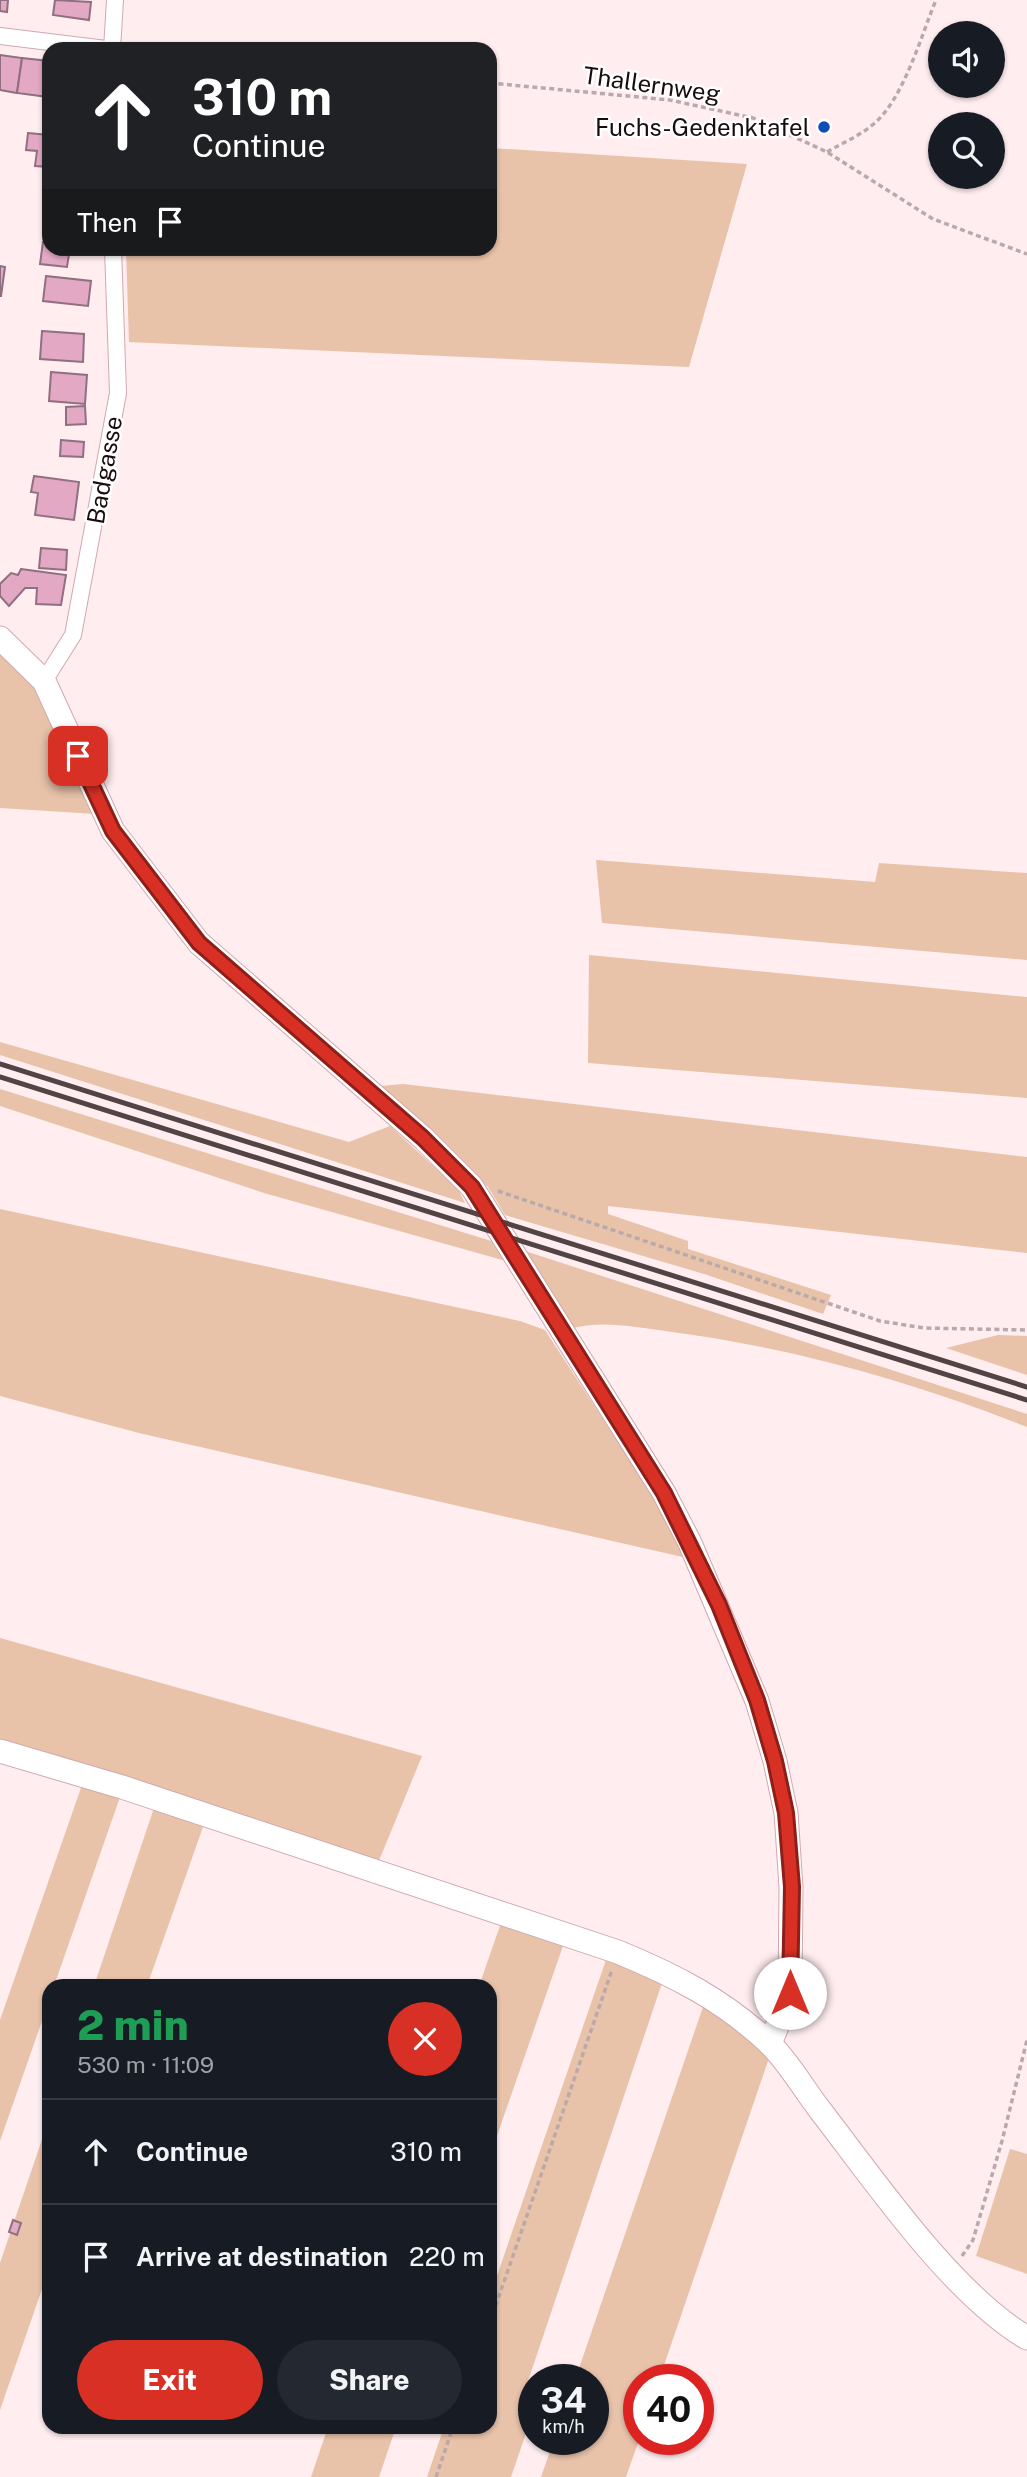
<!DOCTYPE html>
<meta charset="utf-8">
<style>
body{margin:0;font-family:"Public Sans",sans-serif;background:#242831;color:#f1f3f6;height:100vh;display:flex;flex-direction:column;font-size:26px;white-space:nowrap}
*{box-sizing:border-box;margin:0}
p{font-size:23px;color:#9ea1a6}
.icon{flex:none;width:38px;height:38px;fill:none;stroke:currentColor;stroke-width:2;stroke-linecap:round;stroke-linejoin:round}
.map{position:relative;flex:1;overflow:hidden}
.panel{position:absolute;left:42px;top:1979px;width:455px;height:455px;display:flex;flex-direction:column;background:#171b24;border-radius:21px;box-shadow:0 2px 5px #0004}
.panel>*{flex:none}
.guide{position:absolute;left:42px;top:42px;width:455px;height:214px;border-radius:21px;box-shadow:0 2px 5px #0004;background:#202124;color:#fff;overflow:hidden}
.buttons{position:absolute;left:928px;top:21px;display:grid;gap:14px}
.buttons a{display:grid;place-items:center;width:77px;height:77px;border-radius:50%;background:#171b24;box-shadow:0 2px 5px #0004;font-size:35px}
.speed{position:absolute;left:518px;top:2364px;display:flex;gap:14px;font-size:35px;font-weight:700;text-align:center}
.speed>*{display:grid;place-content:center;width:91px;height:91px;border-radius:50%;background:#171b24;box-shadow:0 2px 5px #0004;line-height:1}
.speed small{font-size:18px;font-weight:400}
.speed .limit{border:10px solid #d22;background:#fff;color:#111}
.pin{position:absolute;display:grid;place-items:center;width:60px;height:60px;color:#fff;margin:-30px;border-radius:14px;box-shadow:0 4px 10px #0006}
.me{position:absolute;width:77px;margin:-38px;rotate:0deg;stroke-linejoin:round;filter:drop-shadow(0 0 5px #0008)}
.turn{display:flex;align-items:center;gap:24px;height:147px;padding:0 35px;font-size:32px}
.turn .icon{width:91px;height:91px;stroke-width:2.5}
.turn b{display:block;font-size:49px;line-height:60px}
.then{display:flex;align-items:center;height:66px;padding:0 35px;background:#0003;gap:14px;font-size:26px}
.round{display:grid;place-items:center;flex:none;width:74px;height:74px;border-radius:37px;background:#242831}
.headline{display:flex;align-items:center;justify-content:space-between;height:119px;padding:0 35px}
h1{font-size:42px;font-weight:800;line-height:52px;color:#1e9e55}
.primary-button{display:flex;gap:14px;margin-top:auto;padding:14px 35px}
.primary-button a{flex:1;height:80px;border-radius:42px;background:#d93025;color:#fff;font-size:28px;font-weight:800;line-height:80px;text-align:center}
.primary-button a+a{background:#242831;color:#f1f3f6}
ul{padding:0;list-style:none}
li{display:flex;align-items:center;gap:21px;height:105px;padding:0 35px;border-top:2px solid #363941}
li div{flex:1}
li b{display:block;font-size:26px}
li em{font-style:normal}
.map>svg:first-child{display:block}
</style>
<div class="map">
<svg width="1027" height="2477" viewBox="0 0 1027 2477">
<rect width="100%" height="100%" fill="#ffedef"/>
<g fill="#e8c2a9">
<path d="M 490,148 L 747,164 L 689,367 L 129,342 L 126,249 L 490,248 Z"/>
<path d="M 0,654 L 36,690 L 96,814 L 0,808 Z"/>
<path d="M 596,860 L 875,882 L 879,863 L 1027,873 L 1027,960 L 602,923 Z"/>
<path d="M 589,955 L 1027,997 L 1027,1098 L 588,1063 Z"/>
<path d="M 0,1042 L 349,1142 L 390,1126 L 458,1189 L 465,1203 L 0,1055 Z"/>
<path d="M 403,1084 L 1027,1157 L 1027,1253 L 608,1206 L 608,1214 L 688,1241 L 688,1249 L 831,1295 L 823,1314 L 704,1274 L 505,1215 L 488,1187 L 380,1086 Z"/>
<path d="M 0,1089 L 501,1244 L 506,1261 L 264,1193 L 0,1106 Z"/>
<path d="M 0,1209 L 520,1321 L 545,1330 L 656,1501 L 687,1558 L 139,1433 L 0,1396 Z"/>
<path d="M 525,1251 L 1027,1414 L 1027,1427 C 910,1381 790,1347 665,1331 C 633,1327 602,1320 570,1329 Z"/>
<path d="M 998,1335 L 1027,1336 L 1027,1375 L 946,1348 Z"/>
<path d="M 0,1638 L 422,1756 L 378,1863 L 0,1740 Z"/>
<path d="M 82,1785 L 120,1797 L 54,1986 L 49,1986 L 49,2001 L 0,2141 L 0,2020 Z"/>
<path d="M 154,1808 L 204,1824 L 147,1986 L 94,1986 Z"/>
<path d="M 501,1923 L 564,1943 L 490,2156 L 490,1986 L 479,1986 Z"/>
<path d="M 607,1957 L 663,1980 L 524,2393 L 534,2396 L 534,2410 L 511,2477 L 427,2477 L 444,2427 L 490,2427 L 490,2296 Z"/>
<path d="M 704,2004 L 769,2058 L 659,2380 L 639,2380 L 639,2440 L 626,2477 L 541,2477 L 554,2440 L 593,2440 L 593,2380 L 575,2380 Z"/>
<path d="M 49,2119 L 49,2269 L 0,2410 L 0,2263 Z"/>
<path d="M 1010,2149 L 1027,2154 L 1027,2274 L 976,2256 Z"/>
<path d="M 328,2427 L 396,2427 L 379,2477 L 311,2477 Z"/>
</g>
<g fill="#e2a8c4" stroke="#906f7f" stroke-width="2">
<path d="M 0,0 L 8,0 L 7,12 L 0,11 Z"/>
<path d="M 55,0 L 91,2 L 89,20 L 53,15 Z"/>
<path d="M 0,55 L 22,58 L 17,93 L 0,90 Z"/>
<path d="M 22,58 L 49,61 L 48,97 L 17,93 Z"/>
<path d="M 28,133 L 49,135 L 49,167 L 35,166 L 37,151 L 26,150 Z"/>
<path d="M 43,242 L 49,243 L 49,248 L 70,248 L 67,267 L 40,264 Z"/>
<path d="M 0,266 L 5,267 L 1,296 L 0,296 Z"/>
<path d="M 46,276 L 91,281 L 88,306 L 43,301 Z"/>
<path d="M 42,331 L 84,334 L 83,362 L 40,359 Z"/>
<path d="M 51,372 L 87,375 L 85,404 L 49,401 Z"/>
<path d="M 85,406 L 86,424 L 66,425 L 66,407 Z"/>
<path d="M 61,440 L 84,442 L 83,457 L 60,456 Z"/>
<path d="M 34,476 L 79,482 L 74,520 L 35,515 L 38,493 L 31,492 Z"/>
<path d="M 41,548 L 67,550 L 66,570 L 39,568 Z"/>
<path d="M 21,569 L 66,575 L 61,605 L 36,604 L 37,588 L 25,588 L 9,606 L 0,596 L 0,584 L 11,573 L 18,575 Z"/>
<path d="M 13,2220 L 21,2223 L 17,2235 L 9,2232 Z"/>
</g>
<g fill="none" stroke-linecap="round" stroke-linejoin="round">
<g stroke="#d1a9ae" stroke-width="18">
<g id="street">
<path d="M 0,36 L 106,49"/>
<path d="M 112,49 L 115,0"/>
<path d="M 44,681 L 73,635 L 118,393 L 113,248"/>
</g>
</g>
<g stroke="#d1a9ae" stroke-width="25">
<g id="secondary">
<path d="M 0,638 L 44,681 L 113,831 L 199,943 L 423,1138 L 472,1187 L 664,1493 L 690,1543 L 757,1701 L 775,1761 L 786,1813 L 791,1887 L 790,1993 L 770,2044"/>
<path d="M 0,1751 L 122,1787 L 618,1952 C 674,1975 723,2000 768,2042 C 788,2061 803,2088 820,2110 C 874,2180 951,2293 1027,2338"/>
</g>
</g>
<g stroke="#baa9ab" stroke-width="3.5" stroke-dasharray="5 3.5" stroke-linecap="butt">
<path d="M 490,83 L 670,100 L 753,118 L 827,152 L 933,219 L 1027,254"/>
<path d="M 827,152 C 844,142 862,135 877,121 C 905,94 921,36 936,0"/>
<path d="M 498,1191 L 880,1321 L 924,1328 L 1027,1330"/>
<path d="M 962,2256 L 973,2240 L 1002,2141 L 1027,2040"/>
<path d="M 490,2322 L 612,1970"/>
<path d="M 436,2477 L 453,2427"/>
</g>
<use href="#street" stroke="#fff" stroke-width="16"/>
<use href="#secondary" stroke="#fff" stroke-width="23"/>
<g stroke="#524345" stroke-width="5">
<path d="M 0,1064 L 1027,1387"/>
<path d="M 0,1077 L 1027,1400"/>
</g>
</g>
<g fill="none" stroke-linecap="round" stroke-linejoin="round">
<g stroke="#8d1f18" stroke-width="18">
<path id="route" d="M 78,756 L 113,831 L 199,943 L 423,1138 L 472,1187 L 664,1493 L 719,1605 L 757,1700 L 775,1761 L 786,1813 L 792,1887 L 790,1993"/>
</g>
<use href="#route" stroke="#d93025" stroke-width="12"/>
</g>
<circle fill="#0c4db8" stroke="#fff" stroke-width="2.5" cx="824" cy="127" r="7"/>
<g text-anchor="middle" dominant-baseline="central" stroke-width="5" stroke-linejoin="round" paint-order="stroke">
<g font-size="24" fill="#1a0c0e" stroke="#fff">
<text transform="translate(652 84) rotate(8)">Thallernweg</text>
<text transform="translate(104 470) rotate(-80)">Badgasse</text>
</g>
<g font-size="24" fill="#1a0c0e" stroke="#fff" text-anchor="end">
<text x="810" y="127">Fuchs-Gedenktafel</text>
</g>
</g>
</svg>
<div class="buttons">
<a><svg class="icon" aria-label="sound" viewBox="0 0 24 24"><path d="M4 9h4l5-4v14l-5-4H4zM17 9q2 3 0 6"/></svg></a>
<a><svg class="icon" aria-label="search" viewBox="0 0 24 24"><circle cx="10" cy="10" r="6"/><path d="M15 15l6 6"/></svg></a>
</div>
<div class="speed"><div>34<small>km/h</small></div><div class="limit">40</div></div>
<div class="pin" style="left:78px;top:756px;background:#d93025"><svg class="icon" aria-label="arrive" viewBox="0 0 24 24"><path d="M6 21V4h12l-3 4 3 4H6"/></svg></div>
<svg class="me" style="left:790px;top:1993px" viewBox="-20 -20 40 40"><circle r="19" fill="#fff"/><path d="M0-13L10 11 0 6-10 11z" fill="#d93025"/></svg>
<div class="guide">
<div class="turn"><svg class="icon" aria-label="ahead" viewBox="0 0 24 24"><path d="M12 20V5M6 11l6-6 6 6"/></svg><div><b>310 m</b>Continue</div></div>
<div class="then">Then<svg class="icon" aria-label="arrive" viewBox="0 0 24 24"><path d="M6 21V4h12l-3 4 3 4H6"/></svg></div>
</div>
<section class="panel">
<div class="headline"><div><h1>2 min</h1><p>530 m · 11:09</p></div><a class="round" style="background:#d93025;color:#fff"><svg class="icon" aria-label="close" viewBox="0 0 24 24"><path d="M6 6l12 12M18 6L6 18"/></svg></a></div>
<ul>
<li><svg class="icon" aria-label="ahead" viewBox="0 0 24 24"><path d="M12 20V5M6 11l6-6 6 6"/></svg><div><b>Continue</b></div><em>310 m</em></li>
<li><svg class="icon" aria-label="arrive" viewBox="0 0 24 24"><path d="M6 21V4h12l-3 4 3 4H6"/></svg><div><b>Arrive at destination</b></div><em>220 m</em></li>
</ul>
<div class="primary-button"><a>Exit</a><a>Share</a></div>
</section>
</div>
